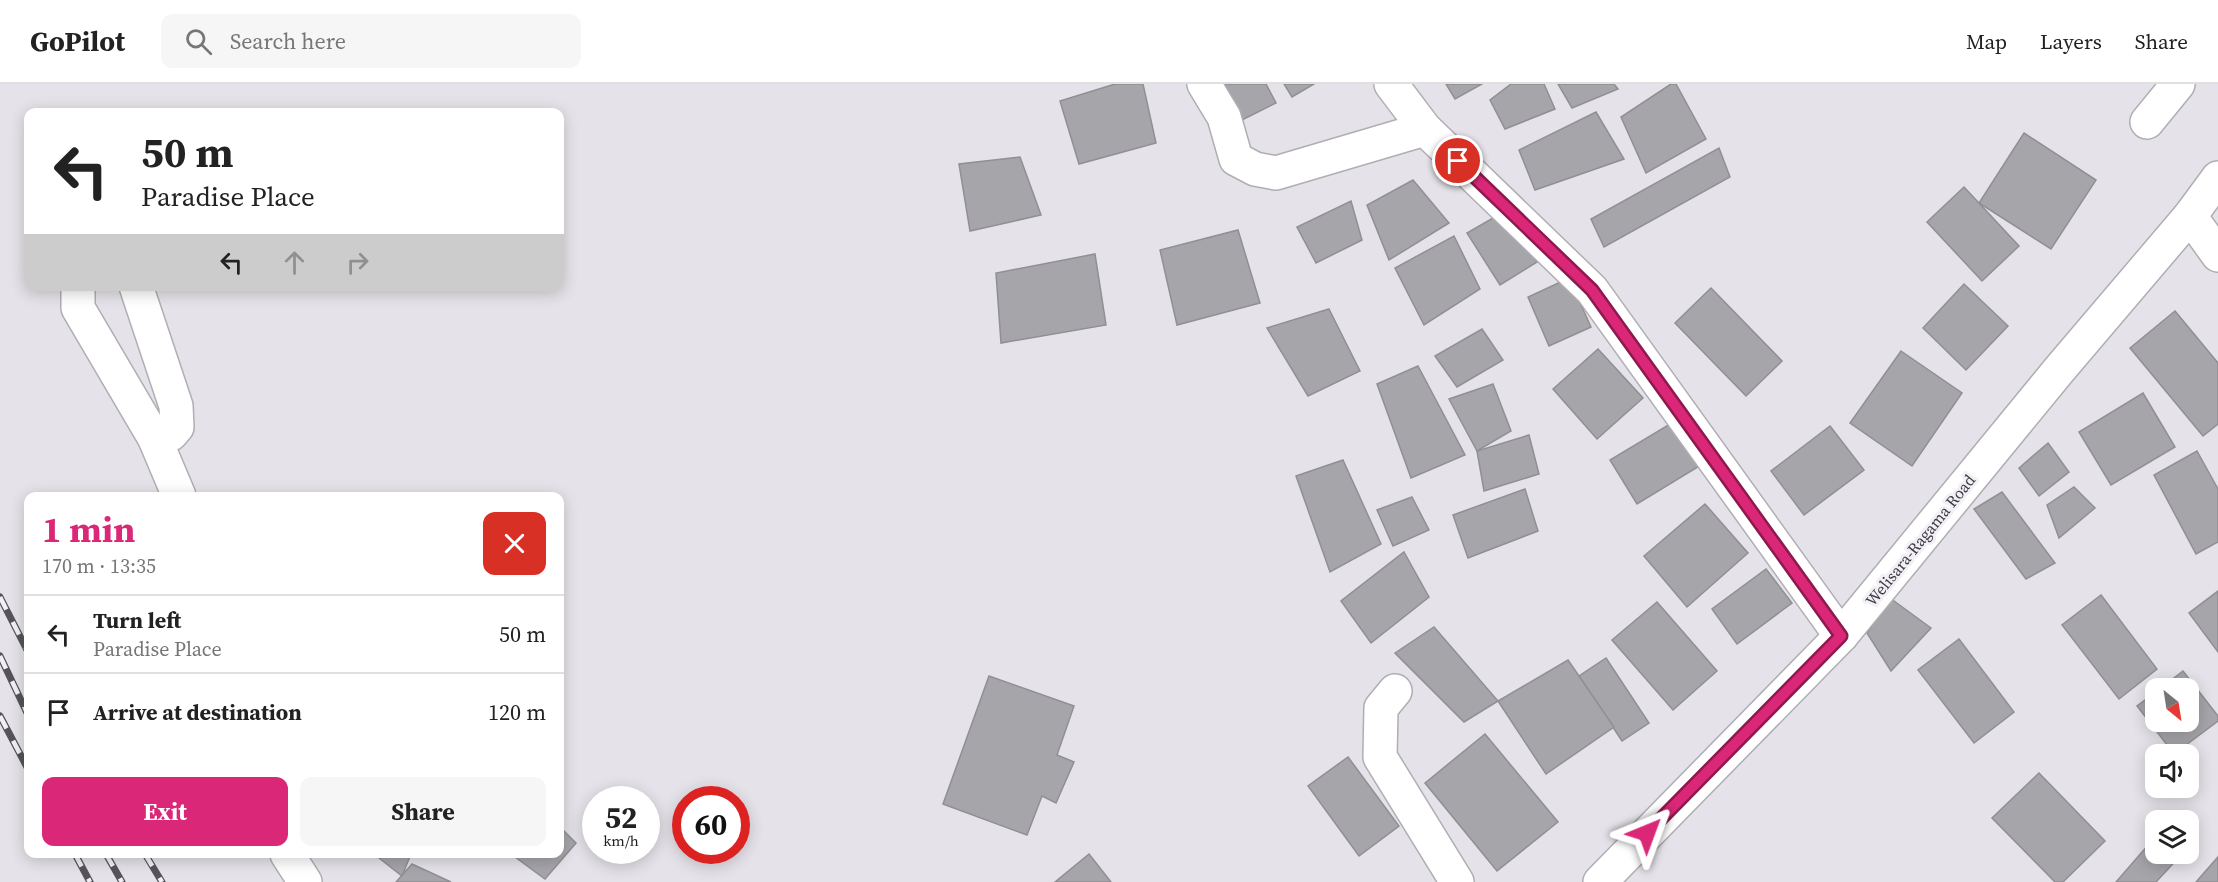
<!DOCTYPE html>
<meta charset="utf-8">
<style>
body{margin:0;font-family:"Source Serif 4",serif;background:#f6f6f6;color:#222;height:100vh;display:flex;flex-direction:column;font-size:22px;white-space:nowrap}
*{box-sizing:border-box;margin:0}
p{font-size:20px;color:#767676}
.icon{flex:none;width:33px;height:33px;fill:none;stroke:currentColor;stroke-width:2;stroke-linecap:round;stroke-linejoin:round}
.map{position:relative;flex:1;overflow:hidden}
.side{position:absolute;left:24px;top:408px;width:540px;height:366px;display:flex;flex-direction:column;background:#fff;border-radius:12px;box-shadow:0 3px 15px #0003}
.side>*{flex:none}
.guide{position:absolute;left:24px;top:24px;width:540px;height:183px;border-radius:12px;box-shadow:0 3px 15px #0003;background:#fff;color:#222;overflow:hidden}
.needle{width:39px;rotate:150deg}
.buttons{position:absolute;left:2145px;top:594px;display:grid;gap:12px}
.buttons a{display:grid;place-items:center;width:54px;height:54px;border-radius:12px;background:#fff;box-shadow:0 3px 15px #0003;font-size:30px}
.speed{position:absolute;left:582px;top:702px;display:flex;gap:12px;font-size:30px;font-weight:700;text-align:center}
.speed>*{display:grid;place-content:center;width:78px;height:78px;border-radius:50%;background:#fff;box-shadow:0 3px 15px #0003;line-height:1}
.speed small{font-size:15px;font-weight:400}
.speed .limit{border:9px solid #d22;background:#fff;color:#111}
.pin{position:absolute;display:grid;place-items:center;width:51px;height:51px;color:#fff;margin:-26px;border:3px solid #fff;border-radius:50%;box-shadow:0 2px 6px #0007}
.me{position:absolute;width:66px;margin:-33px;rotate:44deg;stroke-linejoin:round;filter:drop-shadow(0 0 4px #0008)}
.turn{display:flex;align-items:center;gap:21px;height:126px;padding:0 18px;font-size:27px}
.turn .icon{width:78px;height:78px;stroke-width:2.5}
.turn b{display:block;font-size:42px;line-height:51px}
.lanes{display:flex;align-items:center;height:57px;padding:0 18px;background:#0003;justify-content:center;gap:30px;direction:ltr}
.lanes .off{opacity:.35}
.round{display:grid;place-items:center;flex:none;width:63px;height:63px;border-radius:12px;background:#f6f6f6}
.overview{display:flex;align-items:center;justify-content:space-between;height:102px;padding:0 18px}
h1{font-size:36px;font-weight:700;line-height:45px;color:#db2777}
.button{display:flex;gap:12px;margin-top:auto;padding:12px 18px}
.button a{flex:1;height:69px;border-radius:12px;background:#db2777;color:#fff;font-size:24px;font-weight:700;line-height:69px;text-align:center}
.button a+a{background:#f6f6f6;color:#222}
ul{padding:0;list-style:none}
li{display:flex;align-items:center;gap:18px;height:78px;padding:0 18px;border-top:2px solid #e0e0e0}
li div{flex:1}
li b{display:block;font-size:22px}
li em{font-style:normal}
header{display:flex;align-items:center;gap:36px;box-sizing:border-box;height:84px;padding:0 30px;background:#fff;border-bottom:2px solid #e0e0e0}
header strong{font-size:28px}
nav{display:flex;gap:33px;margin-inline-start:auto;font-size:21px}
.search{width:420px;height:54px;background:#f6f6f6;display:flex;align-items:center;gap:15px;box-sizing:border-box;padding:0 21px;border-radius:12px;color:#767676;font-size:22px}
.map>svg:first-child{display:block}
</style>
<header>
<strong>GoPilot</strong>
<div class="search"><svg class="icon" aria-label="search" viewBox="0 0 24 24"><circle cx="10" cy="10" r="6"/><path d="M15 15l6 6"/></svg>Search here</div>
<nav><a>Map</a><a>Layers</a><a>Share</a></nav>
</header>
<div class="map">
<svg width="2218" height="798" viewBox="0 0 2218 798">
<rect width="100%" height="100%" fill="#e5e3e9"/>
<g fill="#a6a5aa" stroke="#908f94" stroke-width="1.5">
<path d="M 1115,0 L 1143,0 L 1156,59 L 1079,80 L 1060,17 Z"/>
<path d="M 1220,0 L 1266,0 L 1276,19 L 1240,37 Z"/>
<path d="M 1284,0 L 1314,0 L 1292,13 Z"/>
<path d="M 1446,0 L 1482,0 L 1455,15 Z"/>
<path d="M 1511,0 L 1544,0 L 1555,25 L 1505,45 L 1490,16 Z"/>
<path d="M 1558,0 L 1614,0 L 1618,5 L 1572,24 Z"/>
<path d="M 1671,0 L 1676,0 L 1706,55 L 1646,89 L 1621,33 Z"/>
<path d="M 1596,28 L 1624,75 L 1535,106 L 1519,66 Z"/>
<path d="M 2024,49 L 2096,96 L 2051,165 L 1979,119 Z"/>
<path d="M 1719,64 L 1730,93 L 1604,163 L 1591,135 Z"/>
<path d="M 1020,73 L 1041,131 L 970,147 L 959,80 Z"/>
<path d="M 1413,96 L 1449,139 L 1389,176 L 1367,121 Z"/>
<path d="M 1964,103 L 2019,162 L 1982,197 L 1927,138 Z"/>
<path d="M 1351,117 L 1362,156 L 1316,179 L 1297,143 Z"/>
<path d="M 1505,127 L 1537,178 L 1500,201 L 1467,149 Z"/>
<path d="M 1238,146 L 1260,219 L 1177,241 L 1160,166 Z"/>
<path d="M 1454,152 L 1480,205 L 1424,241 L 1395,184 Z"/>
<path d="M 1095,170 L 1106,241 L 1001,259 L 996,189 Z"/>
<path d="M 1569,194 L 1591,243 L 1549,262 L 1528,213 Z"/>
<path d="M 1964,200 L 2008,242 L 1966,286 L 1923,244 Z"/>
<path d="M 1711,204 L 1782,277 L 1746,312 L 1675,239 Z"/>
<path d="M 1329,225 L 1360,287 L 1308,312 L 1267,244 Z"/>
<path d="M 2175,227 L 2218,279 L 2218,340 L 2203,352 L 2130,264 Z"/>
<path d="M 1482,245 L 1503,276 L 1457,303 L 1435,272 Z"/>
<path d="M 1598,265 L 1643,314 L 1597,355 L 1553,305 Z"/>
<path d="M 1901,267 L 1962,309 L 1912,382 L 1850,339 Z"/>
<path d="M 1418,282 L 1465,371 L 1411,394 L 1377,300 Z"/>
<path d="M 1493,300 L 1511,347 L 1477,367 L 1449,315 Z"/>
<path d="M 2143,309 L 2175,363 L 2111,401 L 2079,348 Z"/>
<path d="M 1675,337 L 1701,381 L 1637,420 L 1610,376 Z"/>
<path d="M 1830,342 L 1864,386 L 1804,431 L 1771,387 Z"/>
<path d="M 1529,351 L 1539,390 L 1484,407 L 1477,367 Z"/>
<path d="M 2048,359 L 2069,388 L 2039,412 L 2019,384 Z"/>
<path d="M 2197,367 L 2218,405 L 2218,458 L 2196,470 L 2154,391 Z"/>
<path d="M 1343,376 L 1381,460 L 1330,488 L 1296,392 Z"/>
<path d="M 2074,403 L 2095,424 L 2059,454 L 2047,421 Z"/>
<path d="M 1525,405 L 1538,447 L 1468,474 L 1453,431 Z"/>
<path d="M 2002,408 L 2055,479 L 2026,495 L 1974,425 Z"/>
<path d="M 1412,413 L 1429,446 L 1393,462 L 1377,426 Z"/>
<path d="M 1705,420 L 1748,469 L 1687,523 L 1644,472 Z"/>
<path d="M 1404,468 L 1429,513 L 1371,559 L 1341,517 Z"/>
<path d="M 1766,485 L 1792,519 L 1737,560 L 1712,525 Z"/>
<path d="M 2218,507 L 2218,568 L 2189,529 Z"/>
<path d="M 2101,511 L 2157,585 L 2119,615 L 2062,541 Z"/>
<path d="M 1890,514 L 1931,544 L 1891,587 L 1867,549 Z"/>
<path d="M 1657,518 L 1717,587 L 1673,626 L 1612,556 Z"/>
<path d="M 1434,543 L 1498,617 L 1464,638 L 1395,569 Z"/>
<path d="M 1959,555 L 2014,628 L 1974,659 L 1918,586 Z"/>
<path d="M 1606,574 L 1649,639 L 1622,657 L 1579,592 Z"/>
<path d="M 1568,576 L 1614,643 L 1546,690 L 1498,617 Z"/>
<path d="M 2183,587 L 2218,632 L 2218,637 L 2174,670 L 2137,622 L 2156,608 L 2156,638 L 2188,638 L 2188,604 L 2161,604 Z"/>
<path d="M 989,592 L 1074,622 L 1057,671 L 1074,678 L 1056,719 L 1042,712 L 1027,751 L 943,720 Z"/>
<path d="M 1485,650 L 1558,738 L 1497,787 L 1425,699 Z"/>
<path d="M 1348,673 L 1399,742 L 1359,772 L 1308,702 Z"/>
<path d="M 2039,689 L 2105,757 L 2063,798 L 2055,798 L 1992,734 Z"/>
<path d="M 560,743 L 576,759 L 545,795 L 511,770 L 560,770 Z"/>
<path d="M 2156,752 L 2156,770 L 2182,770 L 2156,798 L 2116,798 Z"/>
<path d="M 374,770 L 411,770 L 402,792 Z"/>
<path d="M 1089,770 L 1111,798 L 1055,798 Z"/>
<path d="M 2218,773 L 2218,798 L 2196,798 Z"/>
<path d="M 412,780 L 451,798 L 396,798 Z"/>
</g>
<g fill="none" stroke-linecap="round" stroke-linejoin="round">
<g stroke="#afaeb3" stroke-width="36">
<g id="minor">
<path d="M 1204,0 L 1224,33 L 1236,75 L 1255,85 L 1276,89 L 1425,45"/>
<path d="M 1391,0 L 1425,45 L 1592,206 L 1841,552"/>
<path d="M 2147,38 L 2178,0"/>
<path d="M 2190,132 L 2218,171"/>
<path d="M 78,202 L 78,224 L 155,355 L 179,412"/>
<path d="M 136,202 L 176,322 L 177,343 L 171,350 L 155,355"/>
<path d="M 1395,607 L 1381,624 L 1380,673 L 1457,798"/>
<path d="M 287,770 L 305,798"/>
</g>
</g>
<g stroke="#afaeb3" stroke-width="36">
<path id="major" d="M 1600,798 L 1841,552 L 2059,286 L 2190,132 L 2218,94"/>
</g>
<use href="#minor" stroke="#fff" stroke-width="33"/>
<use href="#major" stroke="#fff" stroke-width="33"/>
<g stroke="#555458" stroke-width="7">
<g id="rail">
<path d="M 0,513 L 28,568"/>
<path d="M 0,572 L 28,631"/>
<path d="M 0,632 L 28,685"/>
<path d="M 75,770 L 90,798"/>
<path d="M 106,770 L 122,798"/>
<path d="M 145,770 L 162,798"/>
</g>
</g>
<use href="#rail" stroke="#f2f0f6" stroke-width="4.5" stroke-dasharray="14" stroke-linecap="butt"/>
</g>
<g fill="none" stroke-linecap="round" stroke-linejoin="round">
<g stroke="#8e194d" stroke-width="15">
<path id="route" d="M 1458,77 L 1592,206 L 1841,552 L 1647,749"/>
</g>
<use href="#route" stroke="#db2777" stroke-width="10"/>
</g>
<g text-anchor="middle" dominant-baseline="central" stroke-width="6" stroke-linejoin="round" paint-order="stroke">
<g font-size="16" fill="#3d3c3f" stroke="#f2f0f6">
<text transform="translate(1920 456) rotate(-51)">Welisara-Ragama Road</text>
</g>
</g>
</svg>
<div class="buttons">
<a><svg class="needle" viewBox="-14 -14 28 28"><path d="M0-13l5 13h-10z" fill="#e53935"/><path d="M0 13l5-13h-10z" fill="#767676"/></svg></a>
<a><svg class="icon" aria-label="sound" viewBox="0 0 24 24"><path d="M4 9h4l5-4v14l-5-4H4zM17 9q2 3 0 6"/></svg></a>
<a><svg class="icon" aria-label="layers" viewBox="0 0 24 24"><path d="M12 4l9 5-9 5-9-5zM3 14l9 5 9-5"/></svg></a>
</div>
<div class="speed"><div>52<small>km/h</small></div><div class="limit">60</div></div>
<div class="pin" style="left:1458px;top:77px;background:#d93025"><svg class="icon" aria-label="arrive" viewBox="0 0 24 24"><path d="M6 21V4h12l-3 4 3 4H6"/></svg></div>
<svg class="me" style="left:1647px;top:749px" viewBox="-20 -20 40 40"><path d="M0-17L14 15 0 8-14 15z" fill="#db2777" stroke="#fff" stroke-width="4"/></svg>
<div class="guide">
<div class="turn"><svg class="icon" aria-label="left" viewBox="0 0 24 24"><path d="M17 20v-9H6M10 6l-5 5 5 5"/></svg><div><b>50 m</b>Paradise Place</div></div>
<div class="lanes"><svg class="icon" aria-label="left" viewBox="0 0 24 24"><path d="M17 20v-9H6M10 6l-5 5 5 5"/></svg><svg class="icon off" aria-label="ahead" viewBox="0 0 24 24"><path d="M12 20V5M6 11l6-6 6 6"/></svg><svg class="icon off" aria-label="right" viewBox="0 0 24 24"><path d="M7 20v-9h11M14 6l5 5-5 5"/></svg></div>
</div>
<section class="side">
<div class="overview"><div><h1>1 min</h1><p>170 m · 13:35</p></div><a class="round" style="background:#d93025;color:#fff"><svg class="icon" aria-label="close" viewBox="0 0 24 24"><path d="M6 6l12 12M18 6L6 18"/></svg></a></div>
<ul>
<li><svg class="icon" aria-label="left" viewBox="0 0 24 24"><path d="M17 20v-9H6M10 6l-5 5 5 5"/></svg><div><b>Turn left</b><p>Paradise Place</p></div><em>50 m</em></li>
<li><svg class="icon" aria-label="arrive" viewBox="0 0 24 24"><path d="M6 21V4h12l-3 4 3 4H6"/></svg><div><b>Arrive at destination</b></div><em>120 m</em></li>
</ul>
<div class="button"><a>Exit</a><a>Share</a></div>
</section>
</div>
